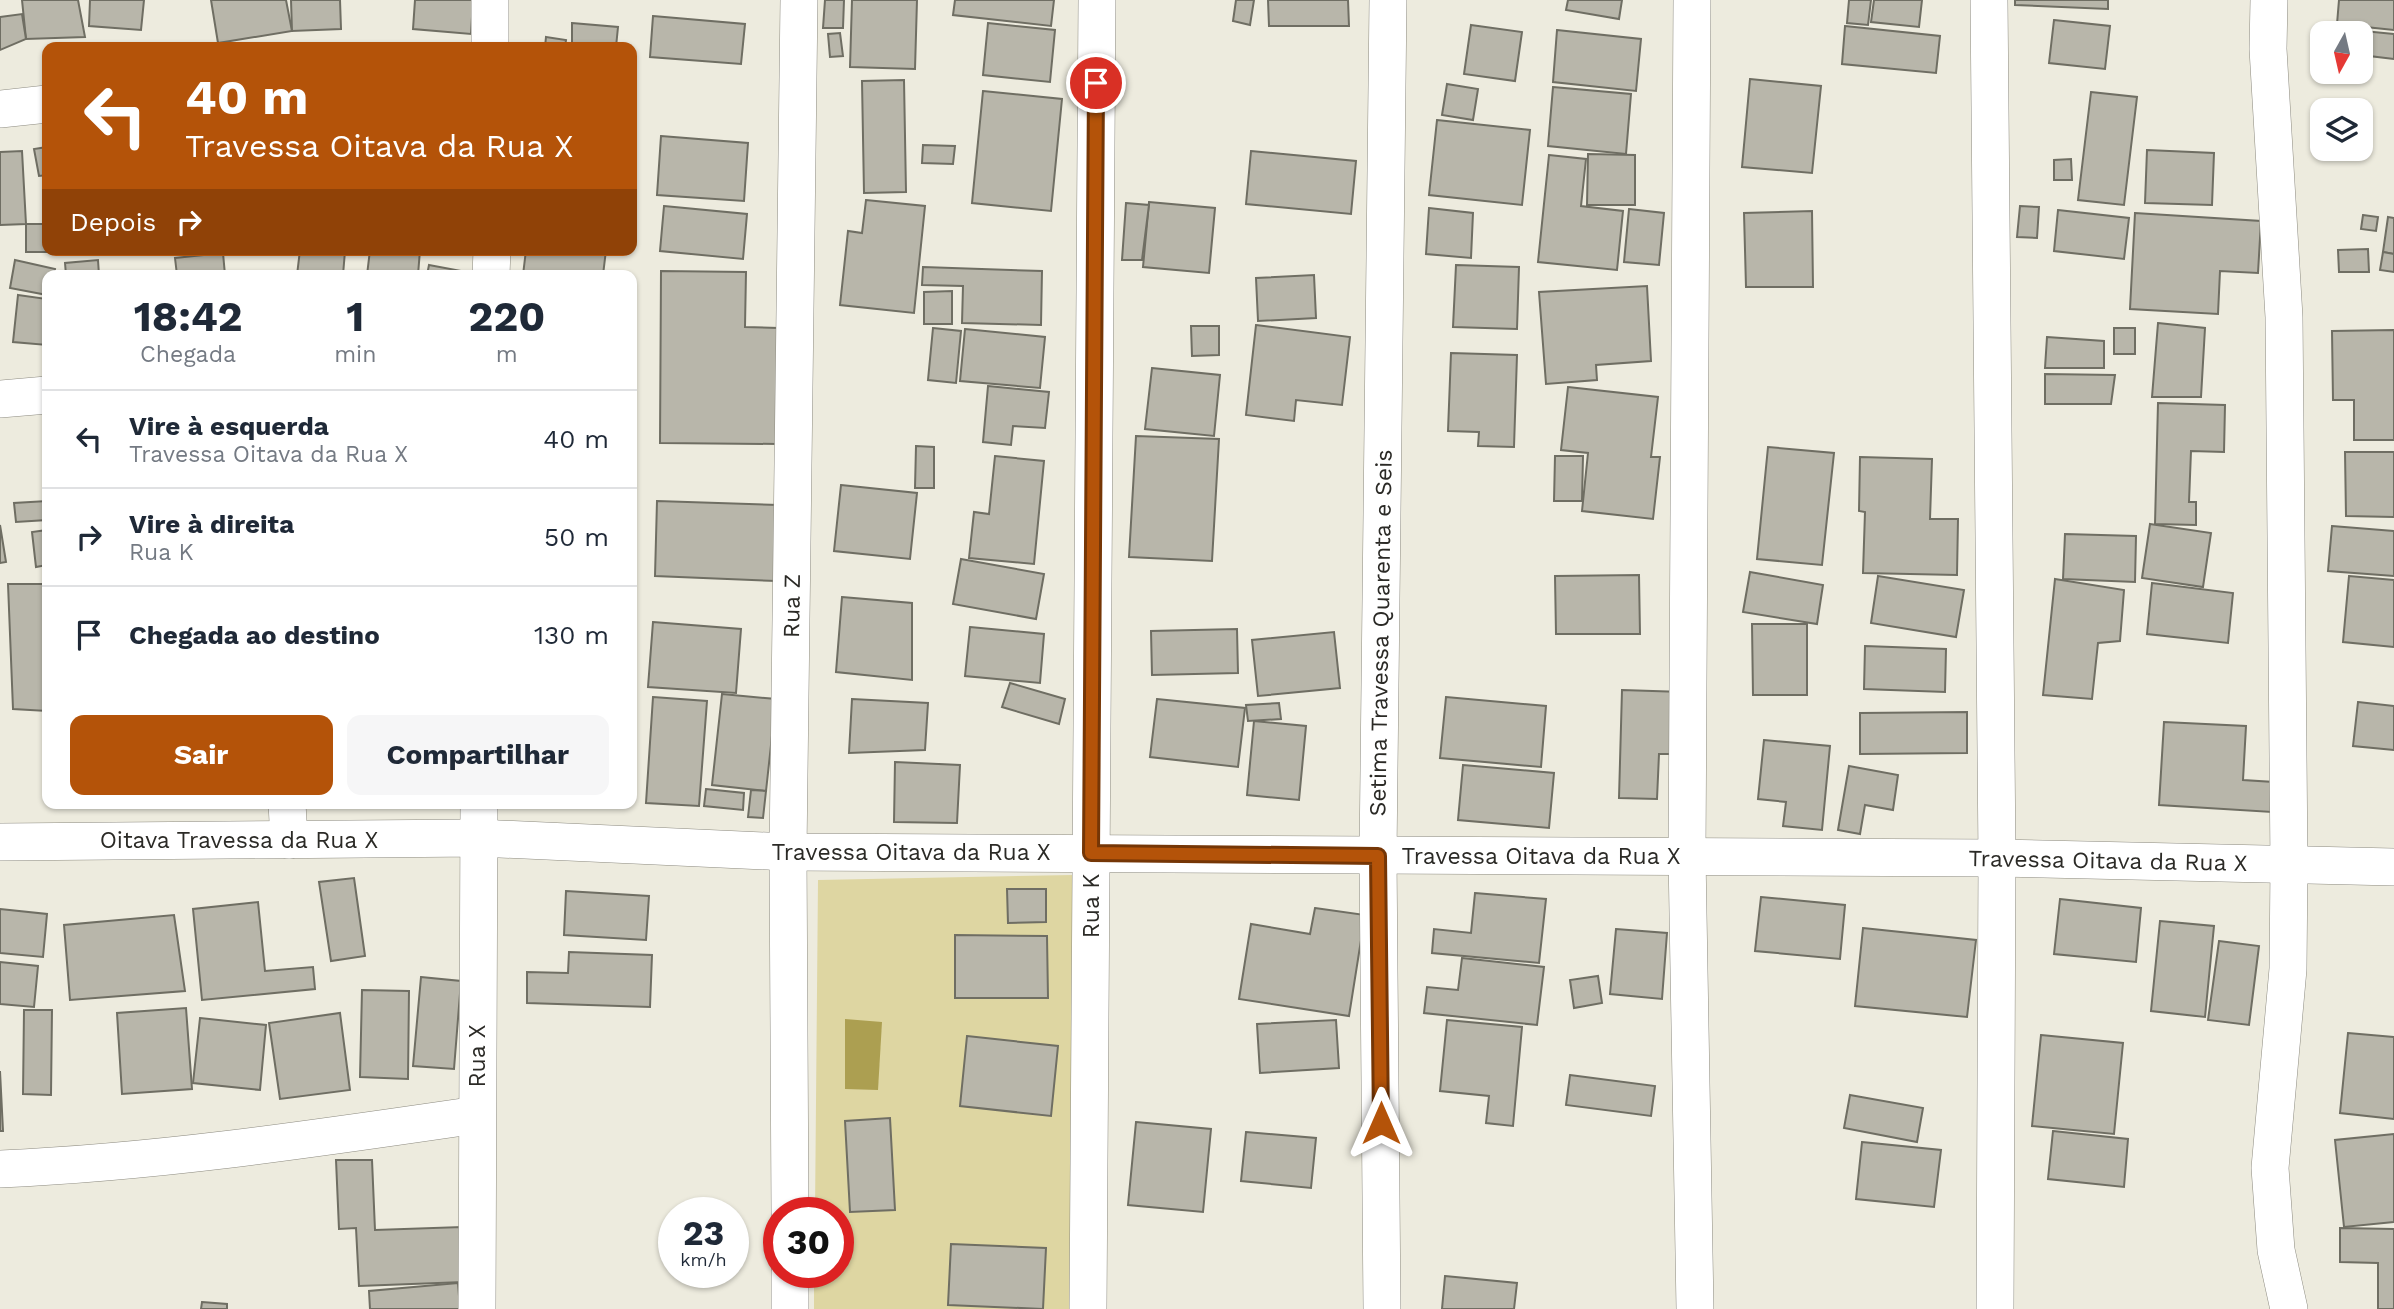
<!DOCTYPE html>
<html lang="pt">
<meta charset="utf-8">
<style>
body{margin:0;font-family:"Work Sans",sans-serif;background:#f6f6f7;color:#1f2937;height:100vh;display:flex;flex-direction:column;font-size:26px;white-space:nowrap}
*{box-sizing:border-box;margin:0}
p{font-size:23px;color:#747a83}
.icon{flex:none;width:38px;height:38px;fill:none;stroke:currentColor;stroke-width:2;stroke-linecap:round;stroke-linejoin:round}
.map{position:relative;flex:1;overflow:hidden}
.details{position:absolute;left:42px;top:270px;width:595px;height:539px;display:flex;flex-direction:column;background:#fff;border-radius:14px;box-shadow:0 2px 5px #0004}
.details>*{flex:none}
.guide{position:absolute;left:42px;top:42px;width:595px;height:214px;border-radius:14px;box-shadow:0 2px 5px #0004;background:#b45309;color:#fff;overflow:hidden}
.needle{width:46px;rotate:188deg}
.fabs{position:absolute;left:2310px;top:21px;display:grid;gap:14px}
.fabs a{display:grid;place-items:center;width:63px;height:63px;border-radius:14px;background:#fff;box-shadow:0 2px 5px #0004;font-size:35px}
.speed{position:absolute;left:658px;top:1197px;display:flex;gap:14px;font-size:35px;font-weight:700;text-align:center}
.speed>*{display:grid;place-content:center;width:91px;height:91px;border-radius:50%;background:#fff;box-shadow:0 2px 5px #0004;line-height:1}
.speed small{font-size:18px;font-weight:400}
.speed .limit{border:10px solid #d22;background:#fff;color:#111}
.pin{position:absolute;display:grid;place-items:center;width:60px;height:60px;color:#fff;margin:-30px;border:4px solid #fff;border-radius:50%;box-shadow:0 2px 7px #0007}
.me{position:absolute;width:77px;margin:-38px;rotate:0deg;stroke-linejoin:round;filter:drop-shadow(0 0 5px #0008)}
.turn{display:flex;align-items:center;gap:24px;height:147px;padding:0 28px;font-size:32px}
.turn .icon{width:91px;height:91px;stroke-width:2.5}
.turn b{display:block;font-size:49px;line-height:60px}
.then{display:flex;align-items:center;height:66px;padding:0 28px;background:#0003;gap:14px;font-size:26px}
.eta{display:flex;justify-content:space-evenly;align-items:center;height:119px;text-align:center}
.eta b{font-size:42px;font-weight:700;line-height:49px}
.cta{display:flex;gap:14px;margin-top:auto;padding:14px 28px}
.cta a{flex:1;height:80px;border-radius:14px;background:#b45309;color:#fff;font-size:28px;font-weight:700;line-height:80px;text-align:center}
.cta a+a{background:#f6f6f7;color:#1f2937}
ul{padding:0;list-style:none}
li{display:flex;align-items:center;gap:21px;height:98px;padding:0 28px;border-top:2px solid #e0e1e3}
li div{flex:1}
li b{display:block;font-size:26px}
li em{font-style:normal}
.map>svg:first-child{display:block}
</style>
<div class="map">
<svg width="2394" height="1309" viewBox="0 0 2394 1309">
<rect width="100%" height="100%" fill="#edebde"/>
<path fill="#ded6a2" d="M 1073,875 L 1074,1309 L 814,1309 L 814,1272 L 838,1272 L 838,1213 L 815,1213 L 818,880 Z"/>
<path fill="#ac9f51" d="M 845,1019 L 882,1022 L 878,1090 L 845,1089 Z"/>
<g fill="#b8b6aa" stroke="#6f6e63" stroke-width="2">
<path d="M 22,0 L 78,0 L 85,37 L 26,39 Z"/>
<path d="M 90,0 L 144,0 L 141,30 L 89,26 Z"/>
<path d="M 211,0 L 286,0 L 292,31 L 218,43 Z"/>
<path d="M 291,0 L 340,0 L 341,29 L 292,31 Z"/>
<path d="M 415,0 L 473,0 L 471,34 L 413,29 Z"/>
<path d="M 825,0 L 844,0 L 843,28 L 823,28 Z"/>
<path d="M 852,0 L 917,0 L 915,69 L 850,67 Z"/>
<path d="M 955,0 L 1054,0 L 1051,26 L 953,15 Z"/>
<path d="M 1236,0 L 1254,0 L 1250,25 L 1233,21 Z"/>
<path d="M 1268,0 L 1348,0 L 1349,26 L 1269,26 Z"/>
<path d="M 1568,0 L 1622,0 L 1619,19 L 1566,10 Z"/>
<path d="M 1849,0 L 1871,0 L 1868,25 L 1847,23 Z"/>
<path d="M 1874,0 L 1922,0 L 1919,27 L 1871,22 Z"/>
<path d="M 2015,0 L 2108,0 L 2108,9 L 2015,5 Z"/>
<path d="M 2339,0 L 2394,0 L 2394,30 L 2337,24 Z"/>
<path d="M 22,14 L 26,39 L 0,50 L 0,17 Z"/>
<path d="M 653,16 L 745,24 L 741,64 L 650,57 Z"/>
<path d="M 2054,20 L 2110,26 L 2105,69 L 2049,63 Z"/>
<path d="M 572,23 L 618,27 L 616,47 L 572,47 Z"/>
<path d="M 988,23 L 1055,30 L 1050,82 L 983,75 Z"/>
<path d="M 1471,25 L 1522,32 L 1515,81 L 1464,74 Z"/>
<path d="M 1845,26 L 1940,36 L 1936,73 L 1842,64 Z"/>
<path d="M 2343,29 L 2394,34 L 2394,59 L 2361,55 L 2361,33 L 2342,33 Z"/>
<path d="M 1557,30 L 1641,39 L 1636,91 L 1553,82 Z"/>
<path d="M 840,33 L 843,56 L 830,57 L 828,34 Z"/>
<path d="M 546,37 L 566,40 L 565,47 L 545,47 Z"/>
<path d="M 1750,79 L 1821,86 L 1812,173 L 1742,167 Z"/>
<path d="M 904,80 L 906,192 L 864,193 L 862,81 Z"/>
<path d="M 1447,84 L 1478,89 L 1473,120 L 1442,115 Z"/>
<path d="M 1553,87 L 1631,94 L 1626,154 L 1548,146 Z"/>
<path d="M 983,91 L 1062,99 L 1051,211 L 972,203 Z"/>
<path d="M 2091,92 L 2137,97 L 2124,205 L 2078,200 Z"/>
<path d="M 1437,120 L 1530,130 L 1522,205 L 1429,195 Z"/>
<path d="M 661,136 L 748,143 L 744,201 L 657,195 Z"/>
<path d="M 923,145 L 955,146 L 953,164 L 922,163 Z"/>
<path d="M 47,147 L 47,175 L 39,176 L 34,149 Z"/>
<path d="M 2147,150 L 2214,153 L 2212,205 L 2145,203 Z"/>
<path d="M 22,151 L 26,224 L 0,225 L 0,152 Z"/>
<path d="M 1251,151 L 1356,161 L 1351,214 L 1246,204 Z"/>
<path d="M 1588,154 L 1635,155 L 1635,205 L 1587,205 Z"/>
<path d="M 1549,155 L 1586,159 L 1581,206 L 1623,211 L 1617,270 L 1538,262 Z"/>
<path d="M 2071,159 L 2072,180 L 2054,180 L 2054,160 Z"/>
<path d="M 866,200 L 925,206 L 914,313 L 840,305 L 848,231 L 862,233 Z"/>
<path d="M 1149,202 L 1215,208 L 1209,273 L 1143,267 Z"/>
<path d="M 1126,203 L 1149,205 L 1142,260 L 1122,260 Z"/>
<path d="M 664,206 L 747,214 L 743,259 L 660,251 Z"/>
<path d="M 2020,206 L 2039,207 L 2037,238 L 2017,237 Z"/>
<path d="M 1429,208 L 1473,213 L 1471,258 L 1426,254 Z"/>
<path d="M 1629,209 L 1664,213 L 1659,265 L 1624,262 Z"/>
<path d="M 2058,210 L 2129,218 L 2124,259 L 2054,251 Z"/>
<path d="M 1812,211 L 1813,287 L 1746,287 L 1744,213 Z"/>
<path d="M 2135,213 L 2261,221 L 2258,273 L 2220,271 L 2218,314 L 2130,309 Z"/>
<path d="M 2363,215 L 2378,217 L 2376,231 L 2361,229 Z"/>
<path d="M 2388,217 L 2394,218 L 2394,254 L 2383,252 Z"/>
<path d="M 26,224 L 47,224 L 47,250 L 53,252 L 26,252 Z"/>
<path d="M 2368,249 L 2369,272 L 2339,272 L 2338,250 Z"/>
<path d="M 300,250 L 345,251 L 343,275 L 297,275 Z"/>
<path d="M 370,250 L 420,250 L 418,275 L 367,275 Z"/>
<path d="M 526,250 L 606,250 L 603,275 L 523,275 Z"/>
<path d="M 2383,252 L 2394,254 L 2394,272 L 2380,270 Z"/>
<path d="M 223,253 L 225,275 L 177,275 L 175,258 Z"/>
<path d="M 15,260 L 55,269 L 54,275 L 47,275 L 47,295 L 10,288 Z"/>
<path d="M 98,260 L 99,275 L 66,275 L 65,263 Z"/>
<path d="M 429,265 L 472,273 L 472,275 L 427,275 Z"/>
<path d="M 1456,265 L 1519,267 L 1517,329 L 1453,327 Z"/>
<path d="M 923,267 L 1042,271 L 1041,325 L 962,323 L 963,286 L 922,285 Z"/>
<path d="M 661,271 L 746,272 L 745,327 L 778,328 L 777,444 L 660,443 Z"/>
<path d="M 1314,275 L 1316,318 L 1258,321 L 1256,278 Z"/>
<path d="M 1647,286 L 1651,361 L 1596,365 L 1597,380 L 1546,384 L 1539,292 Z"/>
<path d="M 952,291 L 952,324 L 924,324 L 924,292 Z"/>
<path d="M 18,295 L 47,299 L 47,345 L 13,342 Z"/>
<path d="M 2158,323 L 2205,328 L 2201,397 L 2152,397 Z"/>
<path d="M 1256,325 L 1350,337 L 1342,405 L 1296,400 L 1294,421 L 1246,415 Z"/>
<path d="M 1191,326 L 1219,326 L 1219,355 L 1192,356 Z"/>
<path d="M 933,328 L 961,331 L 956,383 L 928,380 Z"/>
<rect x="2114" y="328" width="21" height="26"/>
<path d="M 965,329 L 1045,337 L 1040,388 L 960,381 Z"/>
<path d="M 2394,330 L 2394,440 L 2354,440 L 2354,400 L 2333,400 L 2332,331 Z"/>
<path d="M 2047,337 L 2104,341 L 2104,368 L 2045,368 Z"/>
<path d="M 1451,353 L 1517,355 L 1514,447 L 1478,446 L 1479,432 L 1448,431 Z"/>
<path d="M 1152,368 L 1220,375 L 1214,436 L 1145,429 Z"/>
<path d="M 2045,374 L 2115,375 L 2111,404 L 2045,404 Z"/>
<path d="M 988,386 L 1049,392 L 1045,428 L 1013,426 L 1011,445 L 983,442 Z"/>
<path d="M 1568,387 L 1658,397 L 1651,457 L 1660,457 L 1653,519 L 1582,511 L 1588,453 L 1561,450 Z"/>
<path d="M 2158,403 L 2225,405 L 2224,452 L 2191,451 L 2189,502 L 2196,502 L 2196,525 L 2155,524 Z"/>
<path d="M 1136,436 L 1219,439 L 1212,561 L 1129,557 Z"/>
<path d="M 916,446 L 934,447 L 934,488 L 915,488 Z"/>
<path d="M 1768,447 L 1834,453 L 1822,565 L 1757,559 Z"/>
<path d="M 2345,452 L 2394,452 L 2394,517 L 2346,516 Z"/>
<path d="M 995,456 L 1044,461 L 1034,564 L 969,558 L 974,512 L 989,514 Z"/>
<path d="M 1555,456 L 1583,456 L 1582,501 L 1554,501 Z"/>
<path d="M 1860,457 L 1932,459 L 1930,519 L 1958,519 L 1957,575 L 1863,573 L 1865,512 L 1859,511 Z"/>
<path d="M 841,485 L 917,493 L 910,559 L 834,551 Z"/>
<path d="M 47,501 L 47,520 L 16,522 L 14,503 Z"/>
<path d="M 657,501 L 778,505 L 776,581 L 655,576 Z"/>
<path d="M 2150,524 L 2211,533 L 2203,587 L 2142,578 Z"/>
<path d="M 0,525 L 6,562 L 0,563 Z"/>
<path d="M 2332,526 L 2394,531 L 2394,576 L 2328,571 Z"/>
<path d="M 47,530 L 47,565 L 36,567 L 32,532 Z"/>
<path d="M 2065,534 L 2136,536 L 2135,582 L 2063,579 Z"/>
<path d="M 961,559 L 1044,574 L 1036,619 L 953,604 Z"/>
<path d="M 1750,572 L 1823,585 L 1817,624 L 1743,612 Z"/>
<path d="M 1639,575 L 1640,634 L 1556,634 L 1555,576 Z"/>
<path d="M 1878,576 L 1964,590 L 1956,637 L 1871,623 Z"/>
<path d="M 2349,576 L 2394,580 L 2394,647 L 2343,642 Z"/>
<path d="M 2055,579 L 2124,590 L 2120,641 L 2098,643 L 2092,699 L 2043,695 Z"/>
<path d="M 2152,583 L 2233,593 L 2228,643 L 2147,634 Z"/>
<path d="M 8,584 L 47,584 L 47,711 L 13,709 Z"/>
<path d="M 842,597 L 912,603 L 912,680 L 836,672 Z"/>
<path d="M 653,622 L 741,629 L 736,693 L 648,687 Z"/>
<path d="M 1752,624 L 1807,624 L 1807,695 L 1753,695 Z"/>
<path d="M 970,627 L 1044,634 L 1040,683 L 965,676 Z"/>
<path d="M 1237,629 L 1238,673 L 1152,675 L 1151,631 Z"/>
<path d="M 1334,632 L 1340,688 L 1258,696 L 1252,640 Z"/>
<path d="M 1865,646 L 1946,649 L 1945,692 L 1864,689 Z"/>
<path d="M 1010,683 L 1065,699 L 1059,724 L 1002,707 Z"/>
<path d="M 1622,690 L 1683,692 L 1681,754 L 1659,754 L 1657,799 L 1619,798 Z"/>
<path d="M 722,694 L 776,699 L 766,791 L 712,785 Z"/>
<path d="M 653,697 L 707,701 L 699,806 L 646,803 Z"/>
<path d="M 1446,697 L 1546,706 L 1541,767 L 1440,758 Z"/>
<path d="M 852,699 L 928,703 L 925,750 L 849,753 Z"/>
<path d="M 1157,699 L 1245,708 L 1238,767 L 1150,757 Z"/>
<path d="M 2358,702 L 2394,706 L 2394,750 L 2353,746 Z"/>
<path d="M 1279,703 L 1281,719 L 1248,721 L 1246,705 Z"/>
<path d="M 1967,712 L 1967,753 L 1860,754 L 1860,713 Z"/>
<path d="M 1254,721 L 1306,726 L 1299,800 L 1247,795 Z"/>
<path d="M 2164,722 L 2246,726 L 2243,780 L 2274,782 L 2272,812 L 2159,805 Z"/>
<path d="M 1764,740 L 1830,746 L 1822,830 L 1783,826 L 1786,802 L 1758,799 Z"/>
<path d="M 895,762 L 960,765 L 957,823 L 894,822 Z"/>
<path d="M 1463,765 L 1554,773 L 1549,828 L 1458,820 Z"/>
<path d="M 1849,766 L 1898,775 L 1893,810 L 1865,805 L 1860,834 L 1838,830 Z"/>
<path d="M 706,789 L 744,793 L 743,810 L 704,806 Z"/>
<path d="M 751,790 L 766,791 L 763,818 L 748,817 Z"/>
<path d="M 354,878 L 365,956 L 331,961 L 319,882 Z"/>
<path d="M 1007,889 L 1046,889 L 1046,922 L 1008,923 Z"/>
<path d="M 566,891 L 649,896 L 646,940 L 564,935 Z"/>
<path d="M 1475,893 L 1546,899 L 1539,963 L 1432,953 L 1434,929 L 1471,933 Z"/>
<path d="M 1761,897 L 1845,905 L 1840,959 L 1755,951 Z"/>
<path d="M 2060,899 L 2141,908 L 2136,962 L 2054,954 Z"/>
<path d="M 258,902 L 265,971 L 313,967 L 315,989 L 202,1000 L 193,909 Z"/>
<path d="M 1315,908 L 1365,915 L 1349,1016 L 1239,999 L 1251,924 L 1310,934 Z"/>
<path d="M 0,909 L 47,914 L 43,957 L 0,953 Z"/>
<path d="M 174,915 L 185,991 L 70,1000 L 64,925 Z"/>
<path d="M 2160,921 L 2214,926 L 2205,1017 L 2151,1011 Z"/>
<path d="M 1863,928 L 1976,940 L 1967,1017 L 1855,1006 Z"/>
<path d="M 1616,929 L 1667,933 L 1662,999 L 1610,994 Z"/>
<path d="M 955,935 L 1047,936 L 1048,998 L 955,998 Z"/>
<path d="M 2219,941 L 2259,946 L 2249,1025 L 2208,1020 Z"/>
<path d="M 569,952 L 652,955 L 650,1007 L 527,1003 L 527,972 L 568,973 Z"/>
<path d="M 1462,958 L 1544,967 L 1537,1025 L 1424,1013 L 1427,987 L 1458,990 Z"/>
<path d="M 0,962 L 38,966 L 34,1007 L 0,1004 Z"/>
<path d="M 1598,976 L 1602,1003 L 1574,1008 L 1570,980 Z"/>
<path d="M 421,977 L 461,981 L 454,1069 L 413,1066 Z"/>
<path d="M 362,990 L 409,991 L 408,1079 L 360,1077 Z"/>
<path d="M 186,1008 L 192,1089 L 122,1094 L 117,1013 Z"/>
<path d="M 24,1010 L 52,1010 L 51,1095 L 23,1094 Z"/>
<path d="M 340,1013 L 350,1090 L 280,1099 L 269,1023 Z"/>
<path d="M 200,1018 L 266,1025 L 260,1090 L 193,1083 Z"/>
<path d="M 1336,1020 L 1339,1068 L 1260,1073 L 1257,1024 Z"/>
<path d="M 1447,1020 L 1522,1027 L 1513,1126 L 1486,1123 L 1489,1096 L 1440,1091 Z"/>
<path d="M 2348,1033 L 2394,1037 L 2394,1119 L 2340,1113 Z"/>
<path d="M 2041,1035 L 2123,1043 L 2114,1134 L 2032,1126 Z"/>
<path d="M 967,1036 L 1058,1046 L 1051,1116 L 960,1106 Z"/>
<path d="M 0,1071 L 3,1131 L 0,1131 Z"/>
<path d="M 1570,1075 L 1655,1086 L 1651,1116 L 1566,1105 Z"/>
<path d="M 1850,1095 L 1923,1108 L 1917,1142 L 1844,1128 Z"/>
<path d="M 890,1118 L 895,1210 L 850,1212 L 845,1121 Z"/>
<path d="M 1136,1122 L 1211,1129 L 1203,1212 L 1128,1205 Z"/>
<path d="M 2053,1131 L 2128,1139 L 2124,1187 L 2048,1179 Z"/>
<path d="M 1246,1132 L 1316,1138 L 1311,1188 L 1241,1181 Z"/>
<path d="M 2394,1134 L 2394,1222 L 2344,1227 L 2335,1140 Z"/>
<path d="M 1862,1142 L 1941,1150 L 1934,1207 L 1856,1199 Z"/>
<path d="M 336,1160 L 372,1160 L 375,1230 L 462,1227 L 464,1282 L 359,1286 L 356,1228 L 339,1229 Z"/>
<path d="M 2340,1228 L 2394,1229 L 2394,1309 L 2378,1309 L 2378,1263 L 2340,1262 Z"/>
<path d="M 951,1244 L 1046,1248 L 1043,1309 L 948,1305 Z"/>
<path d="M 1445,1276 L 1517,1283 L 1514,1309 L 1442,1309 Z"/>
<path d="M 458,1283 L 460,1309 L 370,1309 L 369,1291 Z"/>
<path d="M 202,1302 L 227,1304 L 227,1309 L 201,1309 Z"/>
</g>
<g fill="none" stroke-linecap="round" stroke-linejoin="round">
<g stroke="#8d8b80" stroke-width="38">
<g id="minor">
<path d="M 1692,0 L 1687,856 L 1695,1309"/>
<path d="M 1989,0 L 1997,858 L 1995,1309"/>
<path d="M 2269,0 L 2268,49 L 2284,317 L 2289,865 L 2288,969 L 2270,1168 L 2276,1250 L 2289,1309"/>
<path d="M 490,47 L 490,0"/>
<path d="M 0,109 L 47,104"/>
<path d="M 491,275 L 492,250"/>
<path d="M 0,399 L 47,395"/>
<path d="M 287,803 L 289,840"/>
<path d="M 0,842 L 478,838 L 788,852 L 1997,858 L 2394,867"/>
<path d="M 0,1169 C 160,1162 319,1138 477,1115"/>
<path d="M 790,1213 L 788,852 L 799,0"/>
<path d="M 790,1272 L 790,1309"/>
<path d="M 477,1309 L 479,803"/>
<path d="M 1088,1309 L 1097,0"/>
<path d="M 1382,1309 L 1378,856 L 1388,0"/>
</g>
</g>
<use href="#minor" stroke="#fff" stroke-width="37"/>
</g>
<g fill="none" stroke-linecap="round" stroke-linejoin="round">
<g stroke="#753606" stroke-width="18">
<path id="route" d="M 1096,83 L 1091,853 L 1378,856 L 1381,1123"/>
</g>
<use href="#route" stroke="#b45309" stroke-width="12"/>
</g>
<g text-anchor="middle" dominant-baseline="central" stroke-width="5" stroke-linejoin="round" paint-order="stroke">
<g font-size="23" fill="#2b2a26" stroke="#fff">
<text transform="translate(792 606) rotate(-89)">Rua Z</text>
<text transform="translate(1381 633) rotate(-89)">Setima Travessa Quarenta e Seis</text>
<text x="239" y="840">Oitava Travessa da Rua X</text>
<text x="911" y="852">Travessa Oitava da Rua X</text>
<text x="1541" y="856">Travessa Oitava da Rua X</text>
<text transform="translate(2108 861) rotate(1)">Travessa Oitava da Rua X</text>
<text transform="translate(1091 906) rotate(-90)">Rua K</text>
<text transform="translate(477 1056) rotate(-90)">Rua X</text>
</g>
</g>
</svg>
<div class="fabs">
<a><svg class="needle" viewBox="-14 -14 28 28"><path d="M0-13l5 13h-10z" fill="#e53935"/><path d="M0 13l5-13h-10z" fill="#747a83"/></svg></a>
<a><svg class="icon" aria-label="layers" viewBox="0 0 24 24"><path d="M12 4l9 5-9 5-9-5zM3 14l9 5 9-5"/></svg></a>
</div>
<div class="speed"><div>23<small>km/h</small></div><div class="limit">30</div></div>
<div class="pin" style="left:1096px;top:83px;background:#d93025"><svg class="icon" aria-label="arrive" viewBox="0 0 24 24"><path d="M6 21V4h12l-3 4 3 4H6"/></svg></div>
<svg class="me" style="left:1381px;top:1123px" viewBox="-20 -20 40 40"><path d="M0-17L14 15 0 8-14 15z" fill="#b45309" stroke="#fff" stroke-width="4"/></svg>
<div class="guide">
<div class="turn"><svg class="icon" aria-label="left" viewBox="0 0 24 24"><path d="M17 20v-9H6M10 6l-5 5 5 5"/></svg><div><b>40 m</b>Travessa Oitava da Rua X</div></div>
<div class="then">Depois<svg class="icon" aria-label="right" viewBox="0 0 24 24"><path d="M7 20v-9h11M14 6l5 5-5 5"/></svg></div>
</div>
<section class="details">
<div class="eta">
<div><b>18:42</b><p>Chegada</p></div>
<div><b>1</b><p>min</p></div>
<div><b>220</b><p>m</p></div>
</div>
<ul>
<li><svg class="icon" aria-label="left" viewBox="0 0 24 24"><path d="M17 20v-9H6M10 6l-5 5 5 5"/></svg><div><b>Vire à esquerda</b><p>Travessa Oitava da Rua X</p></div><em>40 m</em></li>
<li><svg class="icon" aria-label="right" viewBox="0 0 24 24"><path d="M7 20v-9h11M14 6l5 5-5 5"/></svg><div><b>Vire à direita</b><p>Rua K</p></div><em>50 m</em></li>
<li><svg class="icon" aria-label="arrive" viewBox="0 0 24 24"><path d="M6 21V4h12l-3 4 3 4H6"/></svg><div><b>Chegada ao destino</b></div><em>130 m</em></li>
</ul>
<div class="cta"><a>Sair</a><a>Compartilhar</a></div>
</section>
</div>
